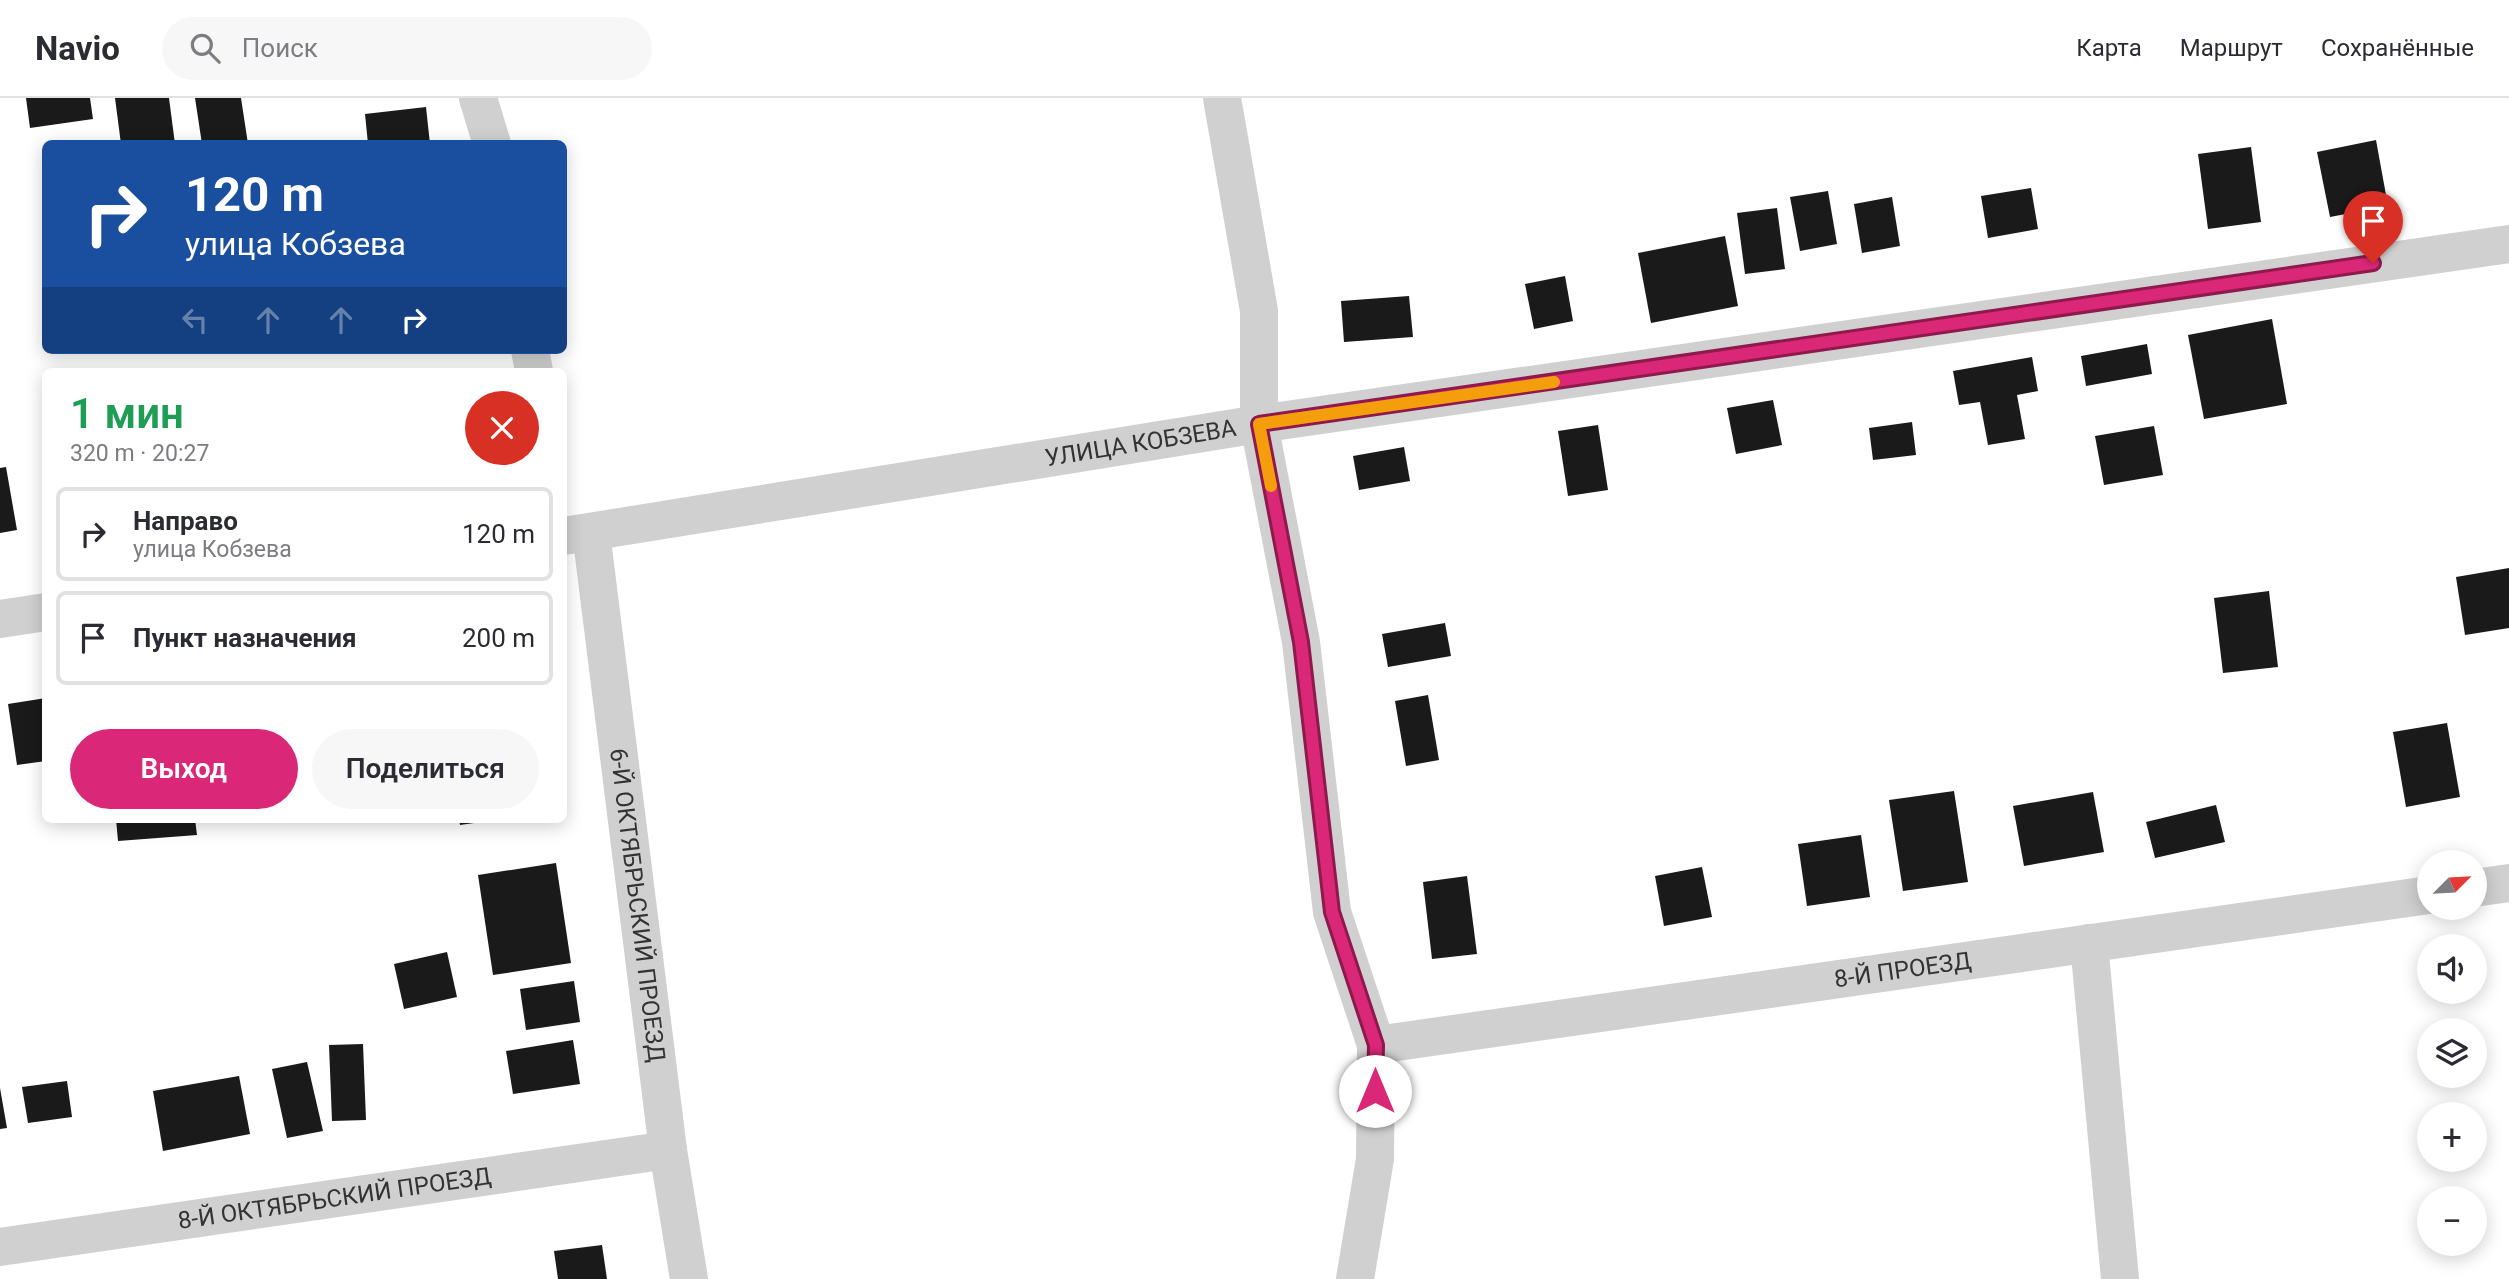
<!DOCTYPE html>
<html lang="ru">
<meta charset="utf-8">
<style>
body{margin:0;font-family:Roboto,sans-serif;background:#f7f7f7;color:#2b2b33;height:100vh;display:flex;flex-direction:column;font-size:26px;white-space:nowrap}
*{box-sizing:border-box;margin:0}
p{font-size:23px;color:#7c7c81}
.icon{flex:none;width:38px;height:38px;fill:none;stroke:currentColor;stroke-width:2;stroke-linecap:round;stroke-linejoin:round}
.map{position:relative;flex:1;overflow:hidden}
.panel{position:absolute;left:42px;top:270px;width:525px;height:455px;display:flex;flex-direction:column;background:#fff;border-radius:10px;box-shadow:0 4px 18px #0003}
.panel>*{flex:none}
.hud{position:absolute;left:42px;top:42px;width:525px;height:214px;border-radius:10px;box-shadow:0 4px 18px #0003;background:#1a4fa0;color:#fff;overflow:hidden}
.needle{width:46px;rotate:66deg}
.controls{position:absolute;left:2417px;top:752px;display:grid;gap:14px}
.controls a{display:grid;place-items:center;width:70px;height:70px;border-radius:50%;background:#fff;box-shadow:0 4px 18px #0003;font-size:35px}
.pin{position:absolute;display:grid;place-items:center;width:60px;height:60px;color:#fff;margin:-72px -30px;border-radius:50% 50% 50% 0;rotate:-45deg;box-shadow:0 0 7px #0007}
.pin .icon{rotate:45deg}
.me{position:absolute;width:77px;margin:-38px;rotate:0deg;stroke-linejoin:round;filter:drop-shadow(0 0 5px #0008)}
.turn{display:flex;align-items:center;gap:24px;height:147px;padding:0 28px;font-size:32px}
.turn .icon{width:91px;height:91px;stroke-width:2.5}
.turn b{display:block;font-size:49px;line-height:60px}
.lanes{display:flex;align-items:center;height:66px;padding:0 28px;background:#0003;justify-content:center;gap:35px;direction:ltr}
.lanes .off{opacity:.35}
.round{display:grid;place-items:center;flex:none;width:74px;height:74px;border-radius:37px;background:#f7f7f7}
.head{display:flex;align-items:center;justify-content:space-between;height:119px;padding:0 28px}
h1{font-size:42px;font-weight:600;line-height:52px;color:#1e9e55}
.button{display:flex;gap:14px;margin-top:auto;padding:14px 28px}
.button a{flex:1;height:80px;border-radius:42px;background:#db2777;color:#fff;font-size:28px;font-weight:600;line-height:80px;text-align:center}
.button a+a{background:#f7f7f7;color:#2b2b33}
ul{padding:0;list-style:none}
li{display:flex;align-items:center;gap:21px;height:94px;margin:0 14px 10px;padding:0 14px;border:4px solid #e1e1e2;border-radius:10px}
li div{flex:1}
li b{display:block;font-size:26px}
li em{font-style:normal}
header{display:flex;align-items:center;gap:42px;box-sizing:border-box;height:98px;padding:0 35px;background:#fff;border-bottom:2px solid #e1e1e2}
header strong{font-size:33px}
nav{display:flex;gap:38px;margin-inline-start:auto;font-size:24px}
.search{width:490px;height:63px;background:#f7f7f7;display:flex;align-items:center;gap:18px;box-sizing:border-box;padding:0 24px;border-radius:38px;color:#7c7c81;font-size:26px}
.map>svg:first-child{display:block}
</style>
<header>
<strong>Navio</strong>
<div class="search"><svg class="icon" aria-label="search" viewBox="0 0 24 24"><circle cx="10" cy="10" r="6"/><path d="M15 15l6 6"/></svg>Поиск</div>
<nav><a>Карта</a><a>Маршрут</a><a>Сохранённые</a></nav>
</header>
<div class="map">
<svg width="2509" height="1181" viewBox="0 0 2509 1181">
<rect width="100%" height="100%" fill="#fff"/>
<g fill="#1a1a1a">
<path d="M 26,0 L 90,0 L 93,21 L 30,30 Z"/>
<path d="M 115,0 L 169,0 L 175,46 L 121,46 Z"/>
<path d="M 195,0 L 241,0 L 248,46 L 202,46 Z"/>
<path d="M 426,9 L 430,46 L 368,46 L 365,16 Z"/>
<path d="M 2376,42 L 2388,108 L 2330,119 L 2317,54 Z"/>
<path d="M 2251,49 L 2261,124 L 2208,131 L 2198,56 Z"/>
<path d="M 2031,90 L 2038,131 L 1988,140 L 1981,98 Z"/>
<path d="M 1828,93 L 1837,146 L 1800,153 L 1790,99 Z"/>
<path d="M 1892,99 L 1900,148 L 1862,155 L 1854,106 Z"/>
<path d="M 1777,110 L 1785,171 L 1745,176 L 1737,115 Z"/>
<path d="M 1725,138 L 1738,208 L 1651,225 L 1638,155 Z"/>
<path d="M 1565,178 L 1573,223 L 1534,231 L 1525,186 Z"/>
<path d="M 1409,198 L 1413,239 L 1344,244 L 1341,203 Z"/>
<path d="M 2272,221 L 2287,306 L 2204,321 L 2188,237 Z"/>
<path d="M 2147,246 L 2152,276 L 2086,288 L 2081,258 Z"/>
<path d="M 2032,259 L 2038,293 L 2017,297 L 2025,341 L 1988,347 L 1980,304 L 1959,307 L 1953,273 Z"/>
<path d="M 1773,302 L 1782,347 L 1736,356 L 1727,310 Z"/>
<path d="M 1912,324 L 1916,357 L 1873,362 L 1869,330 Z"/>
<path d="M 1598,327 L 1608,392 L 1568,398 L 1558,333 Z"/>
<path d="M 2154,328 L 2163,377 L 2104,387 L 2095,338 Z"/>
<path d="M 1404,349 L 1410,383 L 1359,392 L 1353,358 Z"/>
<path d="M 6,369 L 17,432 L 0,435 L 0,370 Z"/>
<path d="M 2509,470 L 2509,530 L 2465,537 L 2456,479 Z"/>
<path d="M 2269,493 L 2278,569 L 2223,575 L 2214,500 Z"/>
<path d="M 1445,525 L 1451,558 L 1388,569 L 1382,536 Z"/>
<path d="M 1428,597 L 1439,662 L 1406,668 L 1395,603 Z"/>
<path d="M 46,600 L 46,663 L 17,667 L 8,606 Z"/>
<path d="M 2447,625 L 2460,699 L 2406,709 L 2393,634 Z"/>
<path d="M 1954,693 L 1968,784 L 1903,793 L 1889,702 Z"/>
<path d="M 2093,694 L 2104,754 L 2024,768 L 2013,708 Z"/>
<path d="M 2216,707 L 2225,744 L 2155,760 L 2146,724 Z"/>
<path d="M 116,721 L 195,721 L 197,737 L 118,743 Z"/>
<path d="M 459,721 L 488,721 L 488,723 L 460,727 Z"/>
<path d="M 1861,737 L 1870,799 L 1807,808 L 1798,746 Z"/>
<path d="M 556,765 L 571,865 L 493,877 L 478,777 Z"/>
<path d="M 1702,769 L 1712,819 L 1664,828 L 1655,778 Z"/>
<path d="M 1467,778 L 1477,856 L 1432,861 L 1423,784 Z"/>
<path d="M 447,854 L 457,899 L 404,911 L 394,866 Z"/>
<path d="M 574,883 L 580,924 L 526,932 L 520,891 Z"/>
<path d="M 573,942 L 580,986 L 513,996 L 506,953 Z"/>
<path d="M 363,946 L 366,1022 L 332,1023 L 329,947 Z"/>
<path d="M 307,964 L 323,1033 L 287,1040 L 272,971 Z"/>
<path d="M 239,978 L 250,1036 L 163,1053 L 153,993 Z"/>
<path d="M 67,983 L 72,1019 L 28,1025 L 22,989 Z"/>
<path d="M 0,990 L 7,1030 L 0,1031 Z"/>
<path d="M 602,1147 L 607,1181 L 558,1181 L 554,1153 Z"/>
</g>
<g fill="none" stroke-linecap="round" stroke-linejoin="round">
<g stroke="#d0d0d0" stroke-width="38">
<path d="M 478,0 L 492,46"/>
<path d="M 1222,0 L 1259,213 L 1259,326 L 1301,544 L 1332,814 L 1376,947 L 1375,1061 L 1355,1181"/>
<path d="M 530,252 L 534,273"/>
<path id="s1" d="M 591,434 L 668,1052 L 689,1181"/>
<path id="s2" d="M 564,438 L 1259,326 L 2509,146"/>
<path d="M 0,521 L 46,514"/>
<path d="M 2474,790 L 2509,785"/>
<path d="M 2089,845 L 2120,1181"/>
<path id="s3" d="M 1376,947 L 2429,797"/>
<path id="s4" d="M 0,1149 L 668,1052"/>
</g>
</g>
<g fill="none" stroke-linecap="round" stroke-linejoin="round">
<g stroke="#8e194d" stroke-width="18">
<path id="route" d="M 1375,993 L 1376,947 L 1332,814 L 1301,544 L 1259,326 L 2373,165"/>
</g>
<use href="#route" stroke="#db2777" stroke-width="12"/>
<path stroke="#f59e0b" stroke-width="12" d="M 1271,388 L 1259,326 L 1554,284"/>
</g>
<g text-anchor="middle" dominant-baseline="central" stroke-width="7" stroke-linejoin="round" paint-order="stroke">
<g font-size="24" fill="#333" stroke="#fff">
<text stroke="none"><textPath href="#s2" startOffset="584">УЛИЦА КОБЗЕВА</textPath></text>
<text stroke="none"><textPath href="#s1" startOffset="376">6-Й ОКТЯБРЬСКИЙ ПРОЕЗД</textPath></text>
<text stroke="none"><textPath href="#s3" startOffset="532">8-Й ПРОЕЗД</textPath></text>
<text stroke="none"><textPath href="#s4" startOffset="338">8-Й ОКТЯБРЬСКИЙ ПРОЕЗД</textPath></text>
</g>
</g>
</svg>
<div class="controls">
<a><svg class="needle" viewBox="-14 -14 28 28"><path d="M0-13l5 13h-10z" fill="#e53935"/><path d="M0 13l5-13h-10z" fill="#7c7c81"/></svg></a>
<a><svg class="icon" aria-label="sound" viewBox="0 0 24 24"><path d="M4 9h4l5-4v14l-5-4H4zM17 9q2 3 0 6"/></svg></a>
<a><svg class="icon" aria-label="layers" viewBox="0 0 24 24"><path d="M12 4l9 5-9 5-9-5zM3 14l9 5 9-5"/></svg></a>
<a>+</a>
<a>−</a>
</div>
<div class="pin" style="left:2373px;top:165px;background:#d93025"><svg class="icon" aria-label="arrive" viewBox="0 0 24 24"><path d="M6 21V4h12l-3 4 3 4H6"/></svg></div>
<svg class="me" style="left:1375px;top:993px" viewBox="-20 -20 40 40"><circle r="19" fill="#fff"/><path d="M0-13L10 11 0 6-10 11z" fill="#db2777"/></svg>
<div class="hud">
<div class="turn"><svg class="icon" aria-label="right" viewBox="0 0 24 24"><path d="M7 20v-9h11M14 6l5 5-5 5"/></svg><div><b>120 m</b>улица Кобзева</div></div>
<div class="lanes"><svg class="icon off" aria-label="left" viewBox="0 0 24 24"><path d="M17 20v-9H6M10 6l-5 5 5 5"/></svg><svg class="icon off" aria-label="ahead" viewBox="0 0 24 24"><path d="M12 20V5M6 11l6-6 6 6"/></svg><svg class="icon off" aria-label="ahead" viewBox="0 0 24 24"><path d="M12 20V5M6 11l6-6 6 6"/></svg><svg class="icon" aria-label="right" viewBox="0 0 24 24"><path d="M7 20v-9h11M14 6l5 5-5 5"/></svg></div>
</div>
<section class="panel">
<div class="head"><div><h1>1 мин</h1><p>320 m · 20:27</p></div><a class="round" style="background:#d93025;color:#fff"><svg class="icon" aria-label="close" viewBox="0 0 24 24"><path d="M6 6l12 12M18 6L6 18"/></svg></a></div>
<ul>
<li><svg class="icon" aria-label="right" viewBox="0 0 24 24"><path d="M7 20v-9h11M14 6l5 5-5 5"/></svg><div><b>Направо</b><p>улица Кобзева</p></div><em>120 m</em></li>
<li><svg class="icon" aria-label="arrive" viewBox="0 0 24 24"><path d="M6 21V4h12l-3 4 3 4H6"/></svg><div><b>Пункт назначения</b></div><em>200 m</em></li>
</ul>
<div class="button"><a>Выход</a><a>Поделиться</a></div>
</section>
</div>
